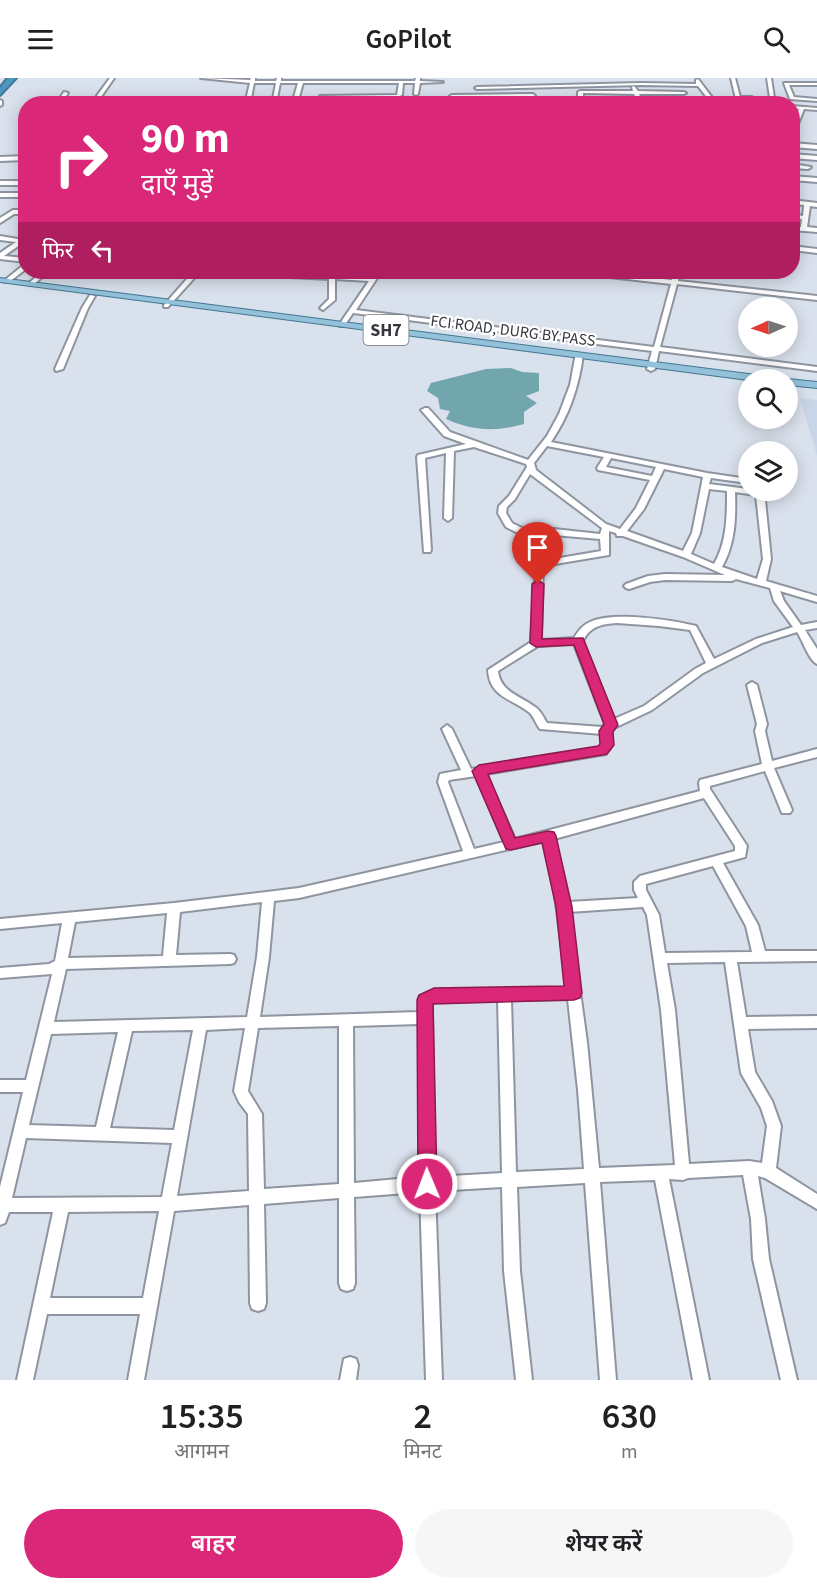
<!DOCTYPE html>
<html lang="hi">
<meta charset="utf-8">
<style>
body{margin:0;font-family:"Source Sans 3","Noto Sans Devanagari",sans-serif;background:#f6f6f6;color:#202124;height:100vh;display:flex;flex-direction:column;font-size:22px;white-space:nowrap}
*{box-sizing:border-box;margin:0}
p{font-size:20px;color:#757577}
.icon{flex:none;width:33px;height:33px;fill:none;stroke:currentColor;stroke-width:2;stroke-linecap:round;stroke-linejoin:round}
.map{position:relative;height:1302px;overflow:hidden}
.details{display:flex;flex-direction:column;background:#fff;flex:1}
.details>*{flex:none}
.hud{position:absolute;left:18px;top:18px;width:782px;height:183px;border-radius:24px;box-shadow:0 3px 15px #0003;background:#db2777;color:#fff;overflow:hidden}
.needle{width:39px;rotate:267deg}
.controls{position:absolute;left:738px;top:219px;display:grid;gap:12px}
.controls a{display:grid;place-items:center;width:60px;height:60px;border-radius:50%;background:#fff;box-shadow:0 3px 15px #0003;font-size:30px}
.pin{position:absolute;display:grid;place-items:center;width:51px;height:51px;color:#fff;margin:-62px -26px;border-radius:50% 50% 50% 0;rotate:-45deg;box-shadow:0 0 6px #0007}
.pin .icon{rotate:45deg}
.me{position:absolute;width:66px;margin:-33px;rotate:359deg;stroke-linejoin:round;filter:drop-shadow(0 0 4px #0008)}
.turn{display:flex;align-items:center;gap:21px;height:126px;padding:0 24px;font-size:27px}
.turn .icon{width:78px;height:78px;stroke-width:2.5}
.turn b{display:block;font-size:42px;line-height:51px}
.then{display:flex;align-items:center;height:57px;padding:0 24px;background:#0003;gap:12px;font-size:22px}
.eta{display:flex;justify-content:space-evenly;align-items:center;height:102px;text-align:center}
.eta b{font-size:36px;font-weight:600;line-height:42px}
.primary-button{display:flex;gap:12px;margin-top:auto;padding:12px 24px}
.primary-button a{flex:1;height:69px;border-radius:36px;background:#db2777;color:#fff;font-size:24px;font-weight:600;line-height:69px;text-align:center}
.primary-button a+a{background:#f6f6f6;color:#202124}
header{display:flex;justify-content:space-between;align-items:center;height:78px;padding:0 24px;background:#fff;font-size:27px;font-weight:600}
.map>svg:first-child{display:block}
</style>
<header><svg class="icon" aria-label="menu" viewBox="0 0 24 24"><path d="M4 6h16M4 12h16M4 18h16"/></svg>GoPilot<svg class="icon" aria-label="search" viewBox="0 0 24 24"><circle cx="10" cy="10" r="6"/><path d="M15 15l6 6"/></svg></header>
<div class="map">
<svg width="817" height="1302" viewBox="0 0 817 1302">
<rect width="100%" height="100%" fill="#d9e1ed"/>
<path fill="#c9d6e8" d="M 800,320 L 817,322 L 817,378 Z"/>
<path fill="#71a6ad" d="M 511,290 L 522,294 L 539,295 L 539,313 L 526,318 L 537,325 L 524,334 L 524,346 C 496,354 473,353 446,341 L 450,333 L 440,331 L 438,320 L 427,313 L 431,305 L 486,291 Z"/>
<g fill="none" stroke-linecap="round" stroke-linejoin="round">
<g stroke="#8e95a0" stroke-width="4">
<g id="minor">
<path d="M 110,0 L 114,0 L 96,26 L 91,26 Z"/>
<path d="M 201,0 L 250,2 L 251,0 L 255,0 L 255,3 L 276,3 L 277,0 L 281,0 L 281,3 L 415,3 L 416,0 L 420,0 L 420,3 L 443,4 L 420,5 L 418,16 L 416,17 L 414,16 L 415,5 L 403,5 L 402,17 L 397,19 L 322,20 L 320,18 L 397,17 L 399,5 L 303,5 L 297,26 L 292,26 L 298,5 L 280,5 L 276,26 L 272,26 L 276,5 L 254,5 L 250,26 L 245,26 L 250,5 Z"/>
<path d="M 731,0 L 735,0 L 740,19 L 752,19 L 753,26 L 749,26 L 748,21 L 736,21 Z"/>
<path d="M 767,0 L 771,0 L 775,26 L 771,26 Z"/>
<path d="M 698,1 L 717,26 L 712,26 L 698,8 L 641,7 L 477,11 L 475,10 L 477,9 L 641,5 L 696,6 L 696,2 Z"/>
<path d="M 784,5 L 817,5 L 817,7 L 789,7 L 794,19 L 817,21 L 817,23 L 790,21 Z"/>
<path d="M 634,8 L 638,13 L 684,14 L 686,15 L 684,16 L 639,16 L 642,23 L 699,26 L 640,25 L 638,24 L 634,16 L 583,15 L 583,21 L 621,21 L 619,23 L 584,23 L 584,26 L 579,26 L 579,23 L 551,22 L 578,21 L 578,14 L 580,13 L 633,13 L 632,9 Z"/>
<path d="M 64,14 L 68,15 L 61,26 L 56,26 Z"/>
<path d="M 533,16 L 535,18 L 452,19 L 450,18 L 452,17 Z"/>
<path d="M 0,22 L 2,23 L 2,27 L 0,28 Z"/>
<rect x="187" y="24" width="4" height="2"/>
<path d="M 792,28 L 817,30 L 817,32 L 804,31 L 798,46 L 796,47 L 792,46 L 792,44 L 794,44 L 799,31 L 792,30 Z"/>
<path d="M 792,65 L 817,67 L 817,71 L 792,69 Z"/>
<path d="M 792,76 L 817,78 L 817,82 L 792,80 Z"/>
<path d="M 26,78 L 26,82 L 0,83 L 0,79 Z"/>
<path d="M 792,86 L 811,89 L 808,91 L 792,90 Z"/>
<path d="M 792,98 L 817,100 L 817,104 L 792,102 Z"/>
<rect x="0" y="103" width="26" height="4"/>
<rect x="0" y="115" width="26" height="4"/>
<path d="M 792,122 L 817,125 L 817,129 L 810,128 L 807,149 L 817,150 L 817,154 L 792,152 L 792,148 L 801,149 L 802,141 L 792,140 L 792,136 L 803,138 L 804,127 L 792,126 Z"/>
<path d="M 13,132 L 26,132 L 26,136 L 14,136 L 0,145 L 0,140 Z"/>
<path d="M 0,158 L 24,162 L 24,164 L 4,178 L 26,180 L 26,184 L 0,181 L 0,175 L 16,164 L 0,162 Z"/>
<path d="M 792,168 L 817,171 L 817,175 L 792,172 Z"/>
<path d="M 26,185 L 26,191 L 9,204 L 5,204 L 5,202 Z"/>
<path d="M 42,194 L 48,194 L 33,207 L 29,207 L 29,205 Z"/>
<path d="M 193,194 L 255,194 L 371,199 L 375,194 L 381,194 L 356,232 L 654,269 L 671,206 L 583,196 L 580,194 L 596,194 L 672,202 L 674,194 L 680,194 L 678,203 L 817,218 L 817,222 L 677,206 L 660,269 L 817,289 L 817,293 L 659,273 L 655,291 L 651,293 L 647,291 L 652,273 L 353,235 L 344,248 L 340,248 L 339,247 L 369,203 L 335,201 L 335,222 L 323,232 L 320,230 L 329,221 L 329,201 L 226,196 L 197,197 L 168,229 L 164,229 L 164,227 Z"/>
<path d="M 90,217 L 95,218 L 88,230 L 63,291 L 56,293 L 55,291 L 82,230 Z"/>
<path d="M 576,275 L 583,277 C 579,308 569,338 551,364 L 707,395 L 748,401 L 748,405 L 711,400 L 709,406 L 748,411 L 748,412 L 764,412 L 771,481 L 766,503 L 817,518 L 817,524 L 780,513 L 784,523 L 801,547 L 817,544 L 817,550 L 805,552 L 817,571 L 817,586 C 809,582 803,563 797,554 L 762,565 L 703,595 L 652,632 L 612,651 L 612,667 L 606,676 L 486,696 L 515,761 L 700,713 L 699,705 L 700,702 L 762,686 L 755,653 L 757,646 L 747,607 L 752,604 L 757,607 L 767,646 L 765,653 L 772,683 L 817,671 L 817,679 L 774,690 L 792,732 L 790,735 L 782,735 L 765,693 L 710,708 L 710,711 L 747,768 L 745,779 L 723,785 L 758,847 L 765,873 L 817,873 L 817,883 L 737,884 L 746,939 L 817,938 L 817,950 L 748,951 L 755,994 L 772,1023 L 781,1048 L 776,1090 L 817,1116 L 817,1131 L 765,1100 L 758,1098 L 765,1141 L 769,1181 L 797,1302 L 781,1302 L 753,1181 L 751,1141 L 743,1097 L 688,1100 L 683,1102 L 669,1101 L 709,1302 L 693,1302 L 655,1102 L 600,1104 L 616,1302 L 600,1302 L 585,1105 L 517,1109 L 520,1193 L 532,1302 L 516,1302 L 504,1193 L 502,1109 L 435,1113 L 442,1302 L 426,1302 L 420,1114 L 354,1119 L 355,1205 L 353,1211 L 347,1213 L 341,1211 L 339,1205 L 339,1120 L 264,1126 L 266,1225 L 264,1231 L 258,1233 L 252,1231 L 250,1225 L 249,1127 L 174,1133 L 144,1302 L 128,1302 L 140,1236 L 47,1236 L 33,1302 L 17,1302 L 53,1134 L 9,1134 L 5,1145 L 0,1147 L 0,1109 L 23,1014 L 0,1014 L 0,1002 L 26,1002 L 52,896 L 0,900 L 0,890 L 49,886 L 55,883 L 62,845 L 0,851 L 0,841 L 174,825 L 299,810 L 463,773 L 438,704 L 440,696 L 461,692 L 442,651 L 447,647 L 452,651 L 471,691 L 599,670 L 602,666 L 602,656 L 540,651 C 536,646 534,639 530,635 C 512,620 490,620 488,592 L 531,564 L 536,484 L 601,473 L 600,461 L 554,457 L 522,457 L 506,449 L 498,435 L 499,428 L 509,418 L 527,389 L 526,386 L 474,369 L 454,373 L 452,440 L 448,443 L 444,440 L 446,375 L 425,380 L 431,472 L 430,474 L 424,474 L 417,379 L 418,377 L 466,366 L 444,358 L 421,332 L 425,330 L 428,330 L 450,354 L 528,382 L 547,358 L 559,336 L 570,307 ZM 547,368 L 604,379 L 597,390 L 598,392 L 650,402 L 636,430 L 620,451 L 606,446 L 536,392 L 534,385 ZM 611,380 L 656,389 L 652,398 L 606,389 ZM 664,391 L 703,399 L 692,455 L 683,473 L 627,453 L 644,431 ZM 530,396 L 602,450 L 600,456 L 554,451 L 524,451 L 512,445 L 506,435 L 507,429 L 515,421 ZM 709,411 L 727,413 C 727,438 727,464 714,486 L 691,476 L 700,455 ZM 735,414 L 756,417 L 763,481 L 757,501 L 722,489 C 735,466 736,441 735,414 ZM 609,453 L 616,455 L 617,458 L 623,458 L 683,479 L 725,497 L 665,496 L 648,498 L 626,506 L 624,508 L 626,510 L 629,511 L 650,504 L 665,502 L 732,503 L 736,501 L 770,510 L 774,523 L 793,549 L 756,561 L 714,581 L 696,548 C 672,542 613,533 590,544 C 583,547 578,553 574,560 L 541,562 L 543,488 L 609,477 ZM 617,545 L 659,548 L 690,552 L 706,585 L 695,591 L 644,628 L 614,641 L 583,563 C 590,548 602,546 617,545 ZM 574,566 L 605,646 L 602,649 L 547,645 C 543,639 541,633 535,629 C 521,618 500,614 498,593 L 538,568 ZM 476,698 L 504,764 L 474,771 L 448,704 L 449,702 ZM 704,720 L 735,768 L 735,773 L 640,798 L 634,804 L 634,812 L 638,820 L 568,824 L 554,761 ZM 544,763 L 555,817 L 567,910 L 434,912 L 420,918 L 419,922 L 419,934 L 260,939 L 269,879 L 274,823 L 299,820 ZM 713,788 L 746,848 L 752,874 L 665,875 L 659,837 L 646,812 L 646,806 ZM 262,824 L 257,879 L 247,939 L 54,944 L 66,891 L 230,886 L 234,885 L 236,881 L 234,877 L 230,876 L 176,877 L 180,834 ZM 643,829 L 647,837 L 661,932 L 675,1087 L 599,1090 L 587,964 L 569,834 ZM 167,835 L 163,878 L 68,880 L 75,844 ZM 725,884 L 741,995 L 761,1030 L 767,1048 L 762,1085 L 749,1083 L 689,1086 L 675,932 L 667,885 ZM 568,921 L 578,1012 L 584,1091 L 516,1094 L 511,922 ZM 498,922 L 502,1095 L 434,1099 L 432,925 L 435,924 ZM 419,946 L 420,1099 L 354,1105 L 353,948 ZM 339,948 L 339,1106 L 264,1111 L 262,1036 L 248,1013 L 258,950 ZM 245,950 L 234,1013 L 239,1024 L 248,1036 L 249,1113 L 177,1118 L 206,952 ZM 193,952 L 174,1052 L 110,1050 L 132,953 ZM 118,954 L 96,1049 L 29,1047 L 51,956 ZM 26,1060 L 172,1065 L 162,1119 L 12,1120 ZM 159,1133 L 143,1220 L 50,1220 L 68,1134 Z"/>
<path d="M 350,1279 L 356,1281 L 358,1287 L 356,1302 L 340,1302 L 344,1281 Z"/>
</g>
</g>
<g stroke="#437692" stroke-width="2">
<g id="major">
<path d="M 0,200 L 772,299 L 776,302 L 748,302 L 0,204 Z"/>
<path d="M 788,301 L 817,304 L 817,310 L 788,307 Z"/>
</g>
</g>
<g stroke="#437692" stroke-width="4">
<path id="highway" d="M 8,0 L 16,0 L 0,17 L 0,10 Z"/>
</g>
<use href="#minor" fill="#fff" fill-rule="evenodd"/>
<use href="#major" fill="#92c1d9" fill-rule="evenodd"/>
<use href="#highway" fill="#4a98c0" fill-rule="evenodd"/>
</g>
<path fill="#db2777" stroke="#8e194d" stroke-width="1.5" d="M 538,502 L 544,506 L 542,561 L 583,560 L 618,647 L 613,654 L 614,667 L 607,676 L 602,677 L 488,696 L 515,760 L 548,753 L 554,754 L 556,758 L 572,829 L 582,915 L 580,920 L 574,922 L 433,926 L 437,1106 L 434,1112 L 427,1115 L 420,1112 L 418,1106 L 417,922 L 419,917 L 434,910 L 564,908 L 556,829 L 542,765 L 511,772 L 506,771 L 472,693 L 479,687 L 598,668 L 600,666 L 599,653 L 604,646 L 574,567 L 536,569 L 530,565 L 532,506 Z"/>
<g text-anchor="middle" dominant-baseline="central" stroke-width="4.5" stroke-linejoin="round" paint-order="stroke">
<g font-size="16" fill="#35383c" stroke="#fff">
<text transform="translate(513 253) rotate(7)">FCI ROAD, DURG BY PASS</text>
</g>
<rect fill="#fff" stroke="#727476" stroke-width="1.5" x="363.5" y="237" width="45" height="30" rx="4.5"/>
<g font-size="18" font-weight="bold" fill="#35383c">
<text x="386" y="252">SH7</text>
</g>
</g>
</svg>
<div class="controls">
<a><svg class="needle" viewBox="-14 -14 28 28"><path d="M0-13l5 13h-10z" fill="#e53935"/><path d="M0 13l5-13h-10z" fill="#757577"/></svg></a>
<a><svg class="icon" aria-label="search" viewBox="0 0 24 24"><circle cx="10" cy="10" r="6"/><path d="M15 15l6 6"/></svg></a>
<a><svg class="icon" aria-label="layers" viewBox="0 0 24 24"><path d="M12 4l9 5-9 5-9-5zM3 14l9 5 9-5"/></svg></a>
</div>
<div class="pin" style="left:538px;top:506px;background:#d93025"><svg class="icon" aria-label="arrive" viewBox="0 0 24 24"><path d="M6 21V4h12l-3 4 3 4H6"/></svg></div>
<svg class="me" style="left:427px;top:1106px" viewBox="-20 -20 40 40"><circle r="17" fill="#db2777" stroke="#fff" stroke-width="3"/><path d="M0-11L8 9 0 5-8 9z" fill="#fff"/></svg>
<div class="hud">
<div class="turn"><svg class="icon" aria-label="right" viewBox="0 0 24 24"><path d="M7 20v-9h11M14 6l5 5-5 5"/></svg><div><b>90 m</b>दाएँ मुड़ें</div></div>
<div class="then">फिर<svg class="icon" aria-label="left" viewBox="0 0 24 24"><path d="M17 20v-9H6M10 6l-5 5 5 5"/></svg></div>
</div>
</div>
<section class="details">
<div class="eta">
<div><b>15:35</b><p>आगमन</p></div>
<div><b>2</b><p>मिनट</p></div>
<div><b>630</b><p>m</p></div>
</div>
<div class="primary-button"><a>बाहर</a><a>शेयर करें</a></div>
</section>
